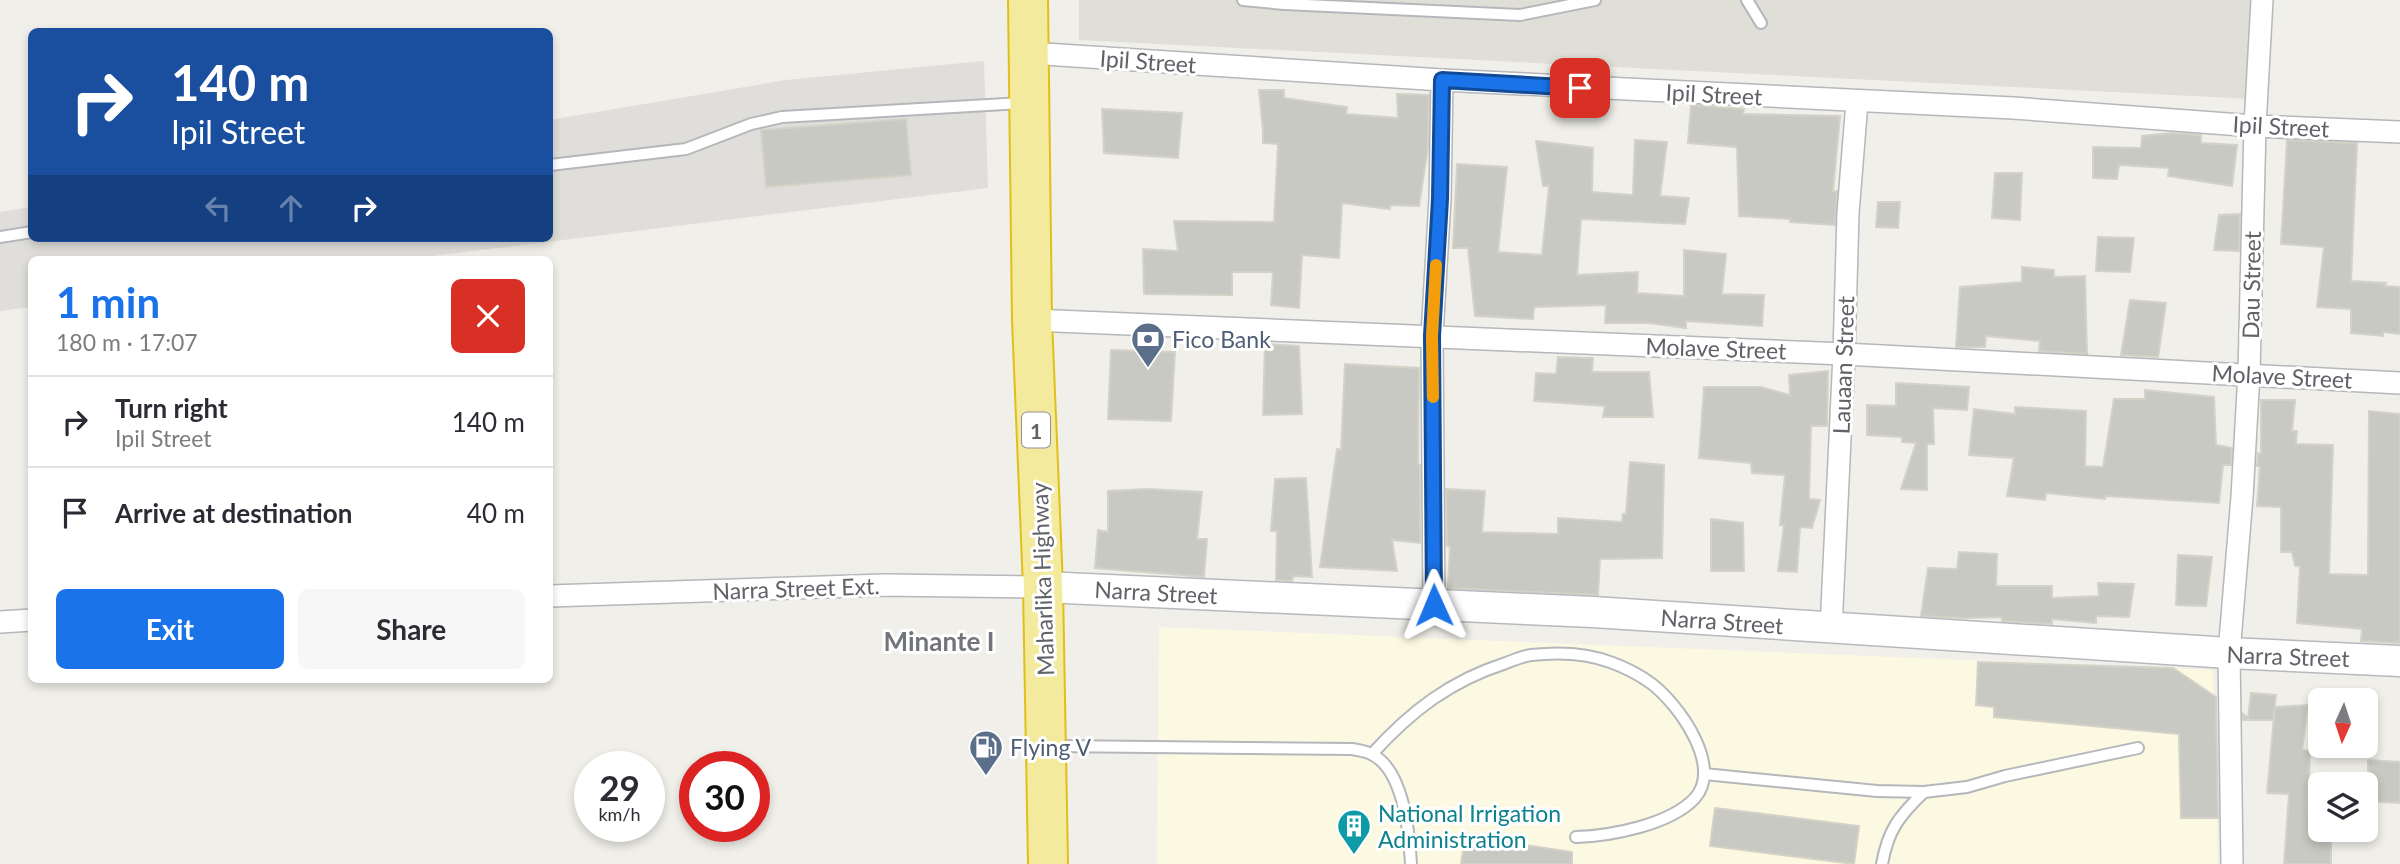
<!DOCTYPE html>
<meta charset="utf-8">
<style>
body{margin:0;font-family:Lato,sans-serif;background:#f7f7f7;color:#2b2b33;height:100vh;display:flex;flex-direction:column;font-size:26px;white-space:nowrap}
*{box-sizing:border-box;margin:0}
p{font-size:23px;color:#7c7c81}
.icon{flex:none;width:38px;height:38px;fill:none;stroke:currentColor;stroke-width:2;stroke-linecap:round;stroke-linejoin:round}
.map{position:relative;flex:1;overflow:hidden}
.sheet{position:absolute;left:28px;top:256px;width:525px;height:427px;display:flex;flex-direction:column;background:#fff;border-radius:10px;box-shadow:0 4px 10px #0003}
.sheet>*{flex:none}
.banner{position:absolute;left:28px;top:28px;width:525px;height:214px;border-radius:10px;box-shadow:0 4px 10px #0003;background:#1a4fa0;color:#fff;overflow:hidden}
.needle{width:46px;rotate:183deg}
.fabs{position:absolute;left:2308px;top:688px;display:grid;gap:14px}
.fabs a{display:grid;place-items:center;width:70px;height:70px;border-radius:10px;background:#fff;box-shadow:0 4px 10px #0003;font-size:35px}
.speed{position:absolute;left:574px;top:751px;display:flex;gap:14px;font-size:35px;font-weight:700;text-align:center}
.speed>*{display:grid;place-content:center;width:91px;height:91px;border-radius:50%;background:#fff;box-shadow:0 4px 10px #0003;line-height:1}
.speed small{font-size:18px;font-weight:400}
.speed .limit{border:10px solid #d22;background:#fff;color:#111}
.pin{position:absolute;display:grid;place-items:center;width:60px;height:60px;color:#fff;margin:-30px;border-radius:14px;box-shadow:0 4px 10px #0006}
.me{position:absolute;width:77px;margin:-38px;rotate:359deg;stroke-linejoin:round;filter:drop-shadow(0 0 5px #0008)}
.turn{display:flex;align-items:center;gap:24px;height:147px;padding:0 28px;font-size:32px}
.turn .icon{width:91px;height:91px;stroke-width:2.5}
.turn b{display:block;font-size:49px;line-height:60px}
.lanes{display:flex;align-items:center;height:66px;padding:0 28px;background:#0003;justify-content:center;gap:35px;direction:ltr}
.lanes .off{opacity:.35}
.round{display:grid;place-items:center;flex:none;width:74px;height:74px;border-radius:10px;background:#f7f7f7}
.overview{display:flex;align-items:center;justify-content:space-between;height:119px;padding:0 28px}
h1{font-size:42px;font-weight:700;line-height:52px;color:#1a73e8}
.cta{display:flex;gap:14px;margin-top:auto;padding:14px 28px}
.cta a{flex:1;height:80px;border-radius:10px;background:#1a73e8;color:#fff;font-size:28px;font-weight:700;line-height:80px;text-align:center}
.cta a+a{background:#f7f7f7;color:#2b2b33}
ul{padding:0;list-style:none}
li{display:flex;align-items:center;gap:21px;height:91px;padding:0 28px;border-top:2px solid #e1e1e2}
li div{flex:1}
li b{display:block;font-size:26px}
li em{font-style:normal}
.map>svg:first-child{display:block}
</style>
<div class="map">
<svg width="2400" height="864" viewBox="0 0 2400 864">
<rect width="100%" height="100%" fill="#f0efe9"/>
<path fill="#fbf9e2" d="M 1159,627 L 2213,670 L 2218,864 L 1157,864 Z"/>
<path fill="#dfdeda" d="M 984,61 L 988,188 L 407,259 L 32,259 L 31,307 L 0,311 L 0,212 L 31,207 L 32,238 L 550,238 L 550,120 L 786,80 Z"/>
<path fill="#e0dfd7" d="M 1079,0 L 2255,0 L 2252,99 L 1079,40 Z"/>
<g fill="#c9c9c3" stroke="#d4d2c7" stroke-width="2">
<path d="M 1259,90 L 1284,90 L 1284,98 L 1347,107 L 1346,114 L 1398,118 L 1397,94 L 1429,95 L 1428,147 L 1419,206 L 1390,205 L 1390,209 L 1342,203 L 1339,258 L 1302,255 L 1299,308 L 1271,305 L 1273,272 L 1232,272 L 1232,295 L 1144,294 L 1143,249 L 1178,251 L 1174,221 L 1274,222 L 1278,144 L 1263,143 L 1263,131 Z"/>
<path d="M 1691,105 L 1744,109 L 1743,114 L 1840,116 L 1833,191 L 1837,191 L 1835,225 L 1790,222 L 1790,219 L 1739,216 L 1737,147 L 1688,143 Z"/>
<path d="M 1102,109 L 1182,113 L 1178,158 L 1104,153 Z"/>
<path d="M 906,119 L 911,175 L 766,187 L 761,130 Z"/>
<path d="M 2172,133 L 2201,135 L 2201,143 L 2237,145 L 2232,186 L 2168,176 L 2169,168 L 2119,165 L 2117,179 L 2093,178 L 2093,147 L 2141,148 L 2142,136 Z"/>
<path d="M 1635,140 L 1667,142 L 1660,196 L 1689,198 L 1685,224 L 1581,219 L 1577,275 L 1638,272 L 1637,293 L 1684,296 L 1684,250 L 1726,254 L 1722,294 L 1764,295 L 1762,326 L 1686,321 L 1686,328 L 1649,323 L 1605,323 L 1606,305 L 1534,307 L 1533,319 L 1475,316 L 1468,248 L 1453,248 L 1457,164 L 1507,167 L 1498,252 L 1542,255 L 1549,186 L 1543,186 L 1536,141 L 1593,148 L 1592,192 L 1633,195 Z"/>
<path d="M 2287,140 L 2357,143 L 2351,281 L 2386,283 L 2385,286 L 2400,287 L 2400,334 L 2383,332 L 2383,336 L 2351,333 L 2351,309 L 2317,307 L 2324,247 L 2281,244 Z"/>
<path d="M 1995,173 L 2022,173 L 2020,220 L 1992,218 Z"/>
<path d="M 1878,202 L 1900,202 L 1898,228 L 1876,227 Z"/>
<path d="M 2240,214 L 2239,251 L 2214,250 L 2219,215 Z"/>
<path d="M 2098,237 L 2134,238 L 2130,272 L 2096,271 Z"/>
<path d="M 2022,267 L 2054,270 L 2054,277 L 2085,276 L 2087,354 L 2039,351 L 2040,341 L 1986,336 L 1985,347 L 1956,347 L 1960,287 L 2022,282 Z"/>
<path d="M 2130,300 L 2166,303 L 2158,357 L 2121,355 Z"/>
<path d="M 1265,344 L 1299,346 L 1302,414 L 1263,415 Z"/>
<path d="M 1111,350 L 1175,352 L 1171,421 L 1108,419 Z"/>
<path d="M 1558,357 L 1593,358 L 1592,372 L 1649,372 L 1653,417 L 1603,417 L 1605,406 L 1534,401 L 1536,373 L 1556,374 Z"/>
<path d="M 1345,364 L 1419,368 L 1418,464 L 1420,465 L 1420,543 L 1392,540 L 1397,571 L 1320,567 L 1337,449 L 1341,450 Z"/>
<path d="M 1828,371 L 1827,426 L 1811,426 L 1809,499 L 1820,500 L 1812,528 L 1800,527 L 1797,572 L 1778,571 L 1784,525 L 1780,525 L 1785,475 L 1752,473 L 1751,463 L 1699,458 L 1704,387 L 1761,387 L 1790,395 L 1789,375 Z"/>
<path d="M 1896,383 L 1969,387 L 1967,410 L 1933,408 L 1934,444 L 1927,444 L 1927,490 L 1901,489 L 1916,443 L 1902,442 L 1902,437 L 1867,435 L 1867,405 L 1896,406 Z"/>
<path d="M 2145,390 L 2214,397 L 2216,445 L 2232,448 L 2231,465 L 2223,465 L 2219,503 L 2105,496 L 2105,499 L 2046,493 L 2045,500 L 2007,496 L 2014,458 L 1969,455 L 1974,409 L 2015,414 L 2015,407 L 2086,411 L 2085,466 L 2103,467 L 2114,399 L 2145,399 Z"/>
<path d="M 2261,400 L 2295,400 L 2292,431 L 2297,431 L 2296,444 L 2333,445 L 2329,574 L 2368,575 L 2369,411 L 2400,414 L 2400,643 L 2361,641 L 2362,629 L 2297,623 L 2300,566 L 2295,566 L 2292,552 L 2281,552 L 2281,507 L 2257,506 L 2260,466 L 2257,466 L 2258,453 L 2261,454 Z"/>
<path d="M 1630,462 L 1664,465 L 1662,558 L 1600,559 L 1598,595 L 1448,588 L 1450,547 L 1447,546 L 1446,489 L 1485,491 L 1482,532 L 1558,534 L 1558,518 L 1622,522 L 1623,514 L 1626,514 Z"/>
<path d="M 1306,478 L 1312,577 L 1293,576 L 1292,581 L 1276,580 L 1277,531 L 1271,531 L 1275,479 Z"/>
<path d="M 1148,489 L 1202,492 L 1197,539 L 1207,539 L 1204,577 L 1095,568 L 1098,530 L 1108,532 L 1108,491 Z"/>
<path d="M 1711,519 L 1743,523 L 1744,571 L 1711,571 Z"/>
<path d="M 1959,552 L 1997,554 L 1996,586 L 2052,586 L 2052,598 L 2099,596 L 2098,583 L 2134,584 L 2129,617 L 2096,616 L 2096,623 L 2052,619 L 2052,624 L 2002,621 L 2002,617 L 1965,618 L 1921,616 L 1928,568 L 1957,569 Z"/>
<path d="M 2178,555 L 2212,557 L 2206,606 L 2176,605 Z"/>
<path d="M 1978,662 L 2173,668 L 2216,697 L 2218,818 L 2181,818 L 2179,734 L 1994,717 L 1994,707 L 1976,705 Z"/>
<path d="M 2251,693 L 2276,695 L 2273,720 L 2243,720 L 2243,714 L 2248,718 Z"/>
<path d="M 2308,705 L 2302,750 L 2310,751 L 2308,812 L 2320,813 L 2320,830 L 2331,830 L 2331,864 L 2284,864 L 2289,794 L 2267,793 L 2275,707 Z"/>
<path d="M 2368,760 L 2400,762 L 2400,803 L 2368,801 Z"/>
<path d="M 1715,808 L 1859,826 L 1854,864 L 1710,846 Z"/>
<path d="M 1465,836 L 1572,852 L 1572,864 L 1461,864 Z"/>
</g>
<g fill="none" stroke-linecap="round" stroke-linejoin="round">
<g stroke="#b5b7bb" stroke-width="14">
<g id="lane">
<path d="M 1243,0 L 1284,4 L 1520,15 L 1595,0"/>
<path d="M 1747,0 L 1761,23"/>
<path d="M 550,165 L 686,149 L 751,124 L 782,117 L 1023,103"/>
<path d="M 0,237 L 32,232"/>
<path d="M 1052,746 L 1352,749 C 1358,750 1364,751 1369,753 C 1404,767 1409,832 1411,864"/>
<path d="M 1372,754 C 1411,711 1450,681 1506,663 C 1514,660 1523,656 1531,655 C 1557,652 1586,653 1610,662 C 1624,667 1640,675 1652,684 C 1679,705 1723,766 1695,798 C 1670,825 1610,836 1576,837"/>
<path d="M 1704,774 L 1877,791 L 1924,792 L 1967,787 L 2005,776 L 2138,748"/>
<path d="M 1882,864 C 1888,830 1899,816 1924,792"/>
</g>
</g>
<g stroke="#b5b7bb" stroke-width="24">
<g id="street">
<path d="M 1029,53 L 1442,80 L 2013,108 L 2255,126 L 2400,132"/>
<path d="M 1032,320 L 1844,354 L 2400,383"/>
<path d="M 550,596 L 884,585 L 1043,587"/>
<path d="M 1434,605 L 1432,336 L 1440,199 L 1442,80"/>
<path d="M 0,622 L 32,620"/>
<path d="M 1831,629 L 1844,354 L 1848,213 L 1857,102"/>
<path d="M 2232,864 L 2229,653 L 2242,497 L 2249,373 L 2255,126 L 2262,0"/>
</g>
</g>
<g stroke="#b7b9be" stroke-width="33">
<path id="secondary" d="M 1043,587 L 1593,612 L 2229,653 L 2400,661"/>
</g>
<g stroke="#e0c018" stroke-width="42">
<path id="highway" d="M 1028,0 L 1032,320 L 1043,587 L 1048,864"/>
</g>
<use href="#lane" stroke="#fff" stroke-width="10"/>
<use href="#street" stroke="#fff" stroke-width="21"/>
<use href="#secondary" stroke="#fff" stroke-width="30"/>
<use href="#highway" stroke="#f3ea9d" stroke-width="38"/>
</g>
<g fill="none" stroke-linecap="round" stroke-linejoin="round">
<g stroke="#114b97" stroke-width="18">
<path id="route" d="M 1434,605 L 1432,336 L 1440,199 L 1442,80 L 1580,88"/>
</g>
<use href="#route" stroke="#1a73e8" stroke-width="12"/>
<path stroke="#f59e0b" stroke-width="12" d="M 1433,397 L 1432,336 L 1436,265"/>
</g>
<defs>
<g id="bank-pin" transform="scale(1.75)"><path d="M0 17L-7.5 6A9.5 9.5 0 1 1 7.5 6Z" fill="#5c6f8a" stroke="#fff"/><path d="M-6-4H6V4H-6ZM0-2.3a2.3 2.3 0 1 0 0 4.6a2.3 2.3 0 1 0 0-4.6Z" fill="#fff"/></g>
<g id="fuel-pin" transform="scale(1.75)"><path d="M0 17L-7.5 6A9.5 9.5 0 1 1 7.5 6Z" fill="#5c6f8a" stroke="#fff"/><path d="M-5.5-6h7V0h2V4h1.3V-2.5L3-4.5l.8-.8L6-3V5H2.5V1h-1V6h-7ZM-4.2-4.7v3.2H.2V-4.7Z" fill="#fff"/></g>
<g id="building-pin" transform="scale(1.75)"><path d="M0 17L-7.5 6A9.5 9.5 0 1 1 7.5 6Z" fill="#0f9aa8" stroke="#fff"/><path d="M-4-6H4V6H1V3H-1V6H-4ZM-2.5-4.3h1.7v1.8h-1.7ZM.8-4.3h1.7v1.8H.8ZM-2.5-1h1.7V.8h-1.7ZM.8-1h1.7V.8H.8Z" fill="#fff"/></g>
</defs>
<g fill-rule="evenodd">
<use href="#bank-pin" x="1148" y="339"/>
<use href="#fuel-pin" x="986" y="747"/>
<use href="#building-pin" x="1354" y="826"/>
</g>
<g text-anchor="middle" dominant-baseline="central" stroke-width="6" stroke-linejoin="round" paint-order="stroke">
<rect fill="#fff" stroke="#909195" stroke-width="2" x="1022" y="412.5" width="28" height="35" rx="5"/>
<g font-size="21" font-weight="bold" fill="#606267">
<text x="1036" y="430">1</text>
</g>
<g font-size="23" fill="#606267" stroke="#fff">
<text transform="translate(1148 61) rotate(4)">Ipil Street</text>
<text transform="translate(1714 94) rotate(3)">Ipil Street</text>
<text transform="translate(2281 126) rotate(3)">Ipil Street</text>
<text transform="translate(2251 285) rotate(-89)">Dau Street</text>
<text transform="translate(1716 348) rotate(2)">Molave Street</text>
<text transform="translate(1843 365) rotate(-88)">Lauaan Street</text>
<text transform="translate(2282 376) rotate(3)">Molave Street</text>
<text transform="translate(1042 579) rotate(-92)">Maharlika Highway</text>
<text transform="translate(796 588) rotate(-2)">Narra Street Ext.</text>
<text transform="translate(1156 592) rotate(3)">Narra Street</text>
<text transform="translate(1722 621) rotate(4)">Narra Street</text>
<text transform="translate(2288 656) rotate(2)">Narra Street</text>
</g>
<g font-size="23" fill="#4e5e75" stroke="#fff" text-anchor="start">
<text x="1172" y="339">Fico Bank</text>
<text x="1010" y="747">Flying V</text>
</g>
<g font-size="23" fill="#0d838f" stroke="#fff" text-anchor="start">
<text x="1378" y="813">National Irrigation<tspan x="1378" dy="26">Administration</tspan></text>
</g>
<g font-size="26" font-weight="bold" fill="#717479" stroke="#fff">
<text x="939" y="641">Minante I</text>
</g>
</g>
</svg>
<div class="fabs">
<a><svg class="needle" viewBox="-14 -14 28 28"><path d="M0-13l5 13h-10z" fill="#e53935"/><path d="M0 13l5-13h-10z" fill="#7c7c81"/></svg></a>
<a><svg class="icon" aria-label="layers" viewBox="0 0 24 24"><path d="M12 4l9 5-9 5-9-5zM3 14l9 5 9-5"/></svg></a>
</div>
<div class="speed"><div>29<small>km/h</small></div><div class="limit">30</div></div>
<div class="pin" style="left:1580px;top:88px;background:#d93025"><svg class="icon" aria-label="arrive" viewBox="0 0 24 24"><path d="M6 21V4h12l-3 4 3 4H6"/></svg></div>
<svg class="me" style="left:1434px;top:605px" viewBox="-20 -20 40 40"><path d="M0-17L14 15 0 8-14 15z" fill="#1a73e8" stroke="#fff" stroke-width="4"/></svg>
<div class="banner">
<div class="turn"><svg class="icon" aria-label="right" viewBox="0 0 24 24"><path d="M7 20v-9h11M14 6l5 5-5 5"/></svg><div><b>140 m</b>Ipil Street</div></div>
<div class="lanes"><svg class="icon off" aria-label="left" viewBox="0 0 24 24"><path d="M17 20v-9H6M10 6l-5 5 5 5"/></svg><svg class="icon off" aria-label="ahead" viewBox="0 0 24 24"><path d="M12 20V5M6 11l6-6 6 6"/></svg><svg class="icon" aria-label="right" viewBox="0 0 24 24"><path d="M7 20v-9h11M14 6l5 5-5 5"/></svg></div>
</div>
<section class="sheet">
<div class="overview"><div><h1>1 min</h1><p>180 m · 17:07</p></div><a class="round" style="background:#d93025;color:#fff"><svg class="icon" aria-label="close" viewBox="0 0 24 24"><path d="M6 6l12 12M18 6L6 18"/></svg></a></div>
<ul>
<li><svg class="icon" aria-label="right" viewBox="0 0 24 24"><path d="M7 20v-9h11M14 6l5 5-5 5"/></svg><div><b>Turn right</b><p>Ipil Street</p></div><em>140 m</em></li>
<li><svg class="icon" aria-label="arrive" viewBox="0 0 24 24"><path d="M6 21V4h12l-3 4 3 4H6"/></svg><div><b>Arrive at destination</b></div><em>40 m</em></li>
</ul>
<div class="cta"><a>Exit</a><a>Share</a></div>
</section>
</div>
